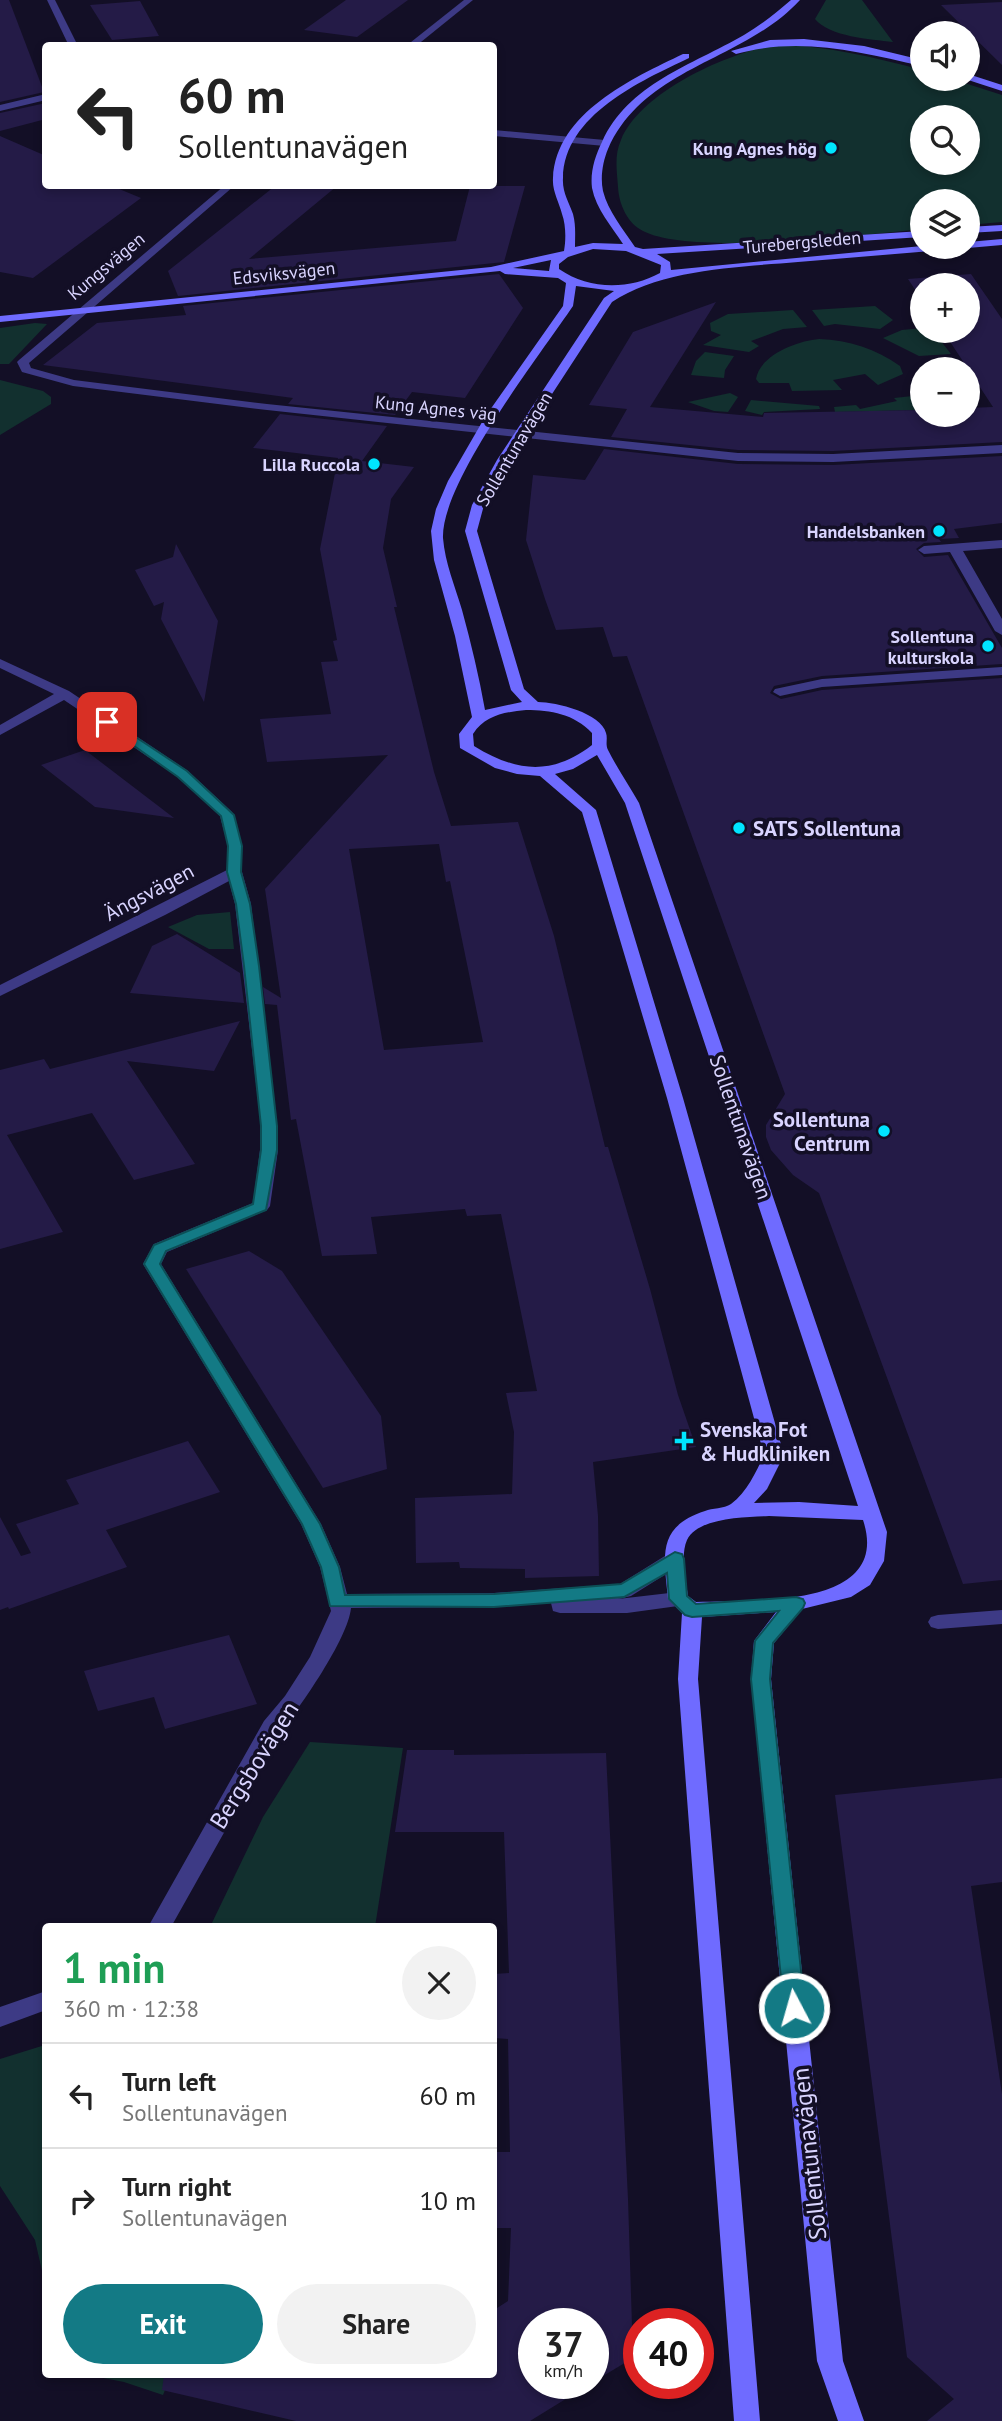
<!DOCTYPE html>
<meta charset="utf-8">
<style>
body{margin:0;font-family:"PT Sans",sans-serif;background:#f2f2f2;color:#222;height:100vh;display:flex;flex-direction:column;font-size:26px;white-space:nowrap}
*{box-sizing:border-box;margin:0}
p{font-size:23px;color:#767676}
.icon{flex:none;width:38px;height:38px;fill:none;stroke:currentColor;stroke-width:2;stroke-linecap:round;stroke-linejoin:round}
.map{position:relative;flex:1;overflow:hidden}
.drawer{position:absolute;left:42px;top:1923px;width:455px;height:455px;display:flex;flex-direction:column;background:#fff;border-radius:7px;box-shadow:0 4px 10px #0003}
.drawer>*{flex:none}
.top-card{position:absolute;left:42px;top:42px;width:455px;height:147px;border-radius:7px;box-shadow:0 4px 10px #0003;background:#fff;color:#222;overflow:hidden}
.fabs{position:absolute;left:910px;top:21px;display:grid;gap:14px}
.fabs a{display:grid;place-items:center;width:70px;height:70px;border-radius:50%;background:#fff;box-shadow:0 4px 10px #0003;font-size:35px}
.speed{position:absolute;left:518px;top:2308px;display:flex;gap:14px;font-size:35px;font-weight:700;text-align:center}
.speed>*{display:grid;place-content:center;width:91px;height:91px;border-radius:50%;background:#fff;box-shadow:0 4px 10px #0003;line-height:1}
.speed small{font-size:18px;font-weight:400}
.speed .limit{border:10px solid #d22;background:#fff;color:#111}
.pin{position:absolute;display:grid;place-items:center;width:60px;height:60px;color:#fff;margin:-30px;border-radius:14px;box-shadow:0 4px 10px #0006}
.me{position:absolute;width:77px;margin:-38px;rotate:354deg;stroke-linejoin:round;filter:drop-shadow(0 0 5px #0008)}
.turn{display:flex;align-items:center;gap:24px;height:147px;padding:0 21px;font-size:32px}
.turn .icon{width:91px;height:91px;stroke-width:2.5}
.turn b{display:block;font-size:49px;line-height:60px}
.round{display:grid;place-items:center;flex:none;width:74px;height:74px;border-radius:37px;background:#f2f2f2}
.overview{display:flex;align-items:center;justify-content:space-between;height:119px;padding:0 21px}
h1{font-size:42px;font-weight:800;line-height:52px;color:#1e9e55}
.primary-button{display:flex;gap:14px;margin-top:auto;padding:14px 21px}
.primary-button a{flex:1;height:80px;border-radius:42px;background:#137a85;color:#fff;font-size:28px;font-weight:800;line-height:80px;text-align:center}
.primary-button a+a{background:#f2f2f2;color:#222}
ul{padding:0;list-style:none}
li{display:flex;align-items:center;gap:21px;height:105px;padding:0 21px;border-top:2px solid #e0e0e0}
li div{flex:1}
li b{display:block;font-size:26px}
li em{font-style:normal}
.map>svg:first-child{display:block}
</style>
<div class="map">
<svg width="1002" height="2421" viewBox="0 0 1002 2421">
<rect width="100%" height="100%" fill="#130f26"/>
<g fill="#12302f" fill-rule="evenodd">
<path d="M 826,0 L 862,0 L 893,42 C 870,39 830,37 815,19 Z"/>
<path d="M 779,44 C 829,47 874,57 922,70 L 922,79 L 952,79 L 1002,95 L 1002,222 L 968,225 L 968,201 L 922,201 L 922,229 C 863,235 691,256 643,231 C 627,223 619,204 618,187 C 617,171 614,155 621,140 C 641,91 730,52 779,44 ZM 922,117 L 968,117 L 968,163 L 922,163 Z"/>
<path d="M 875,306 L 893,320 L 880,329 L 835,324 L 824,326 L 812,310 Z"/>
<path d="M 793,310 L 807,327 L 783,329 L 751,341 L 759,346 L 749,352 L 703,345 L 721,335 L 711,331 L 710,323 L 728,314 Z"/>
<path d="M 35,323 L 47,324 L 9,364 L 0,364 L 0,328 Z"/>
<path d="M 922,328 L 922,331 L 933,331 L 951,354 L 919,356 L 883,338 L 902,330 Z"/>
<path d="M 819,339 C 849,340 876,349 900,366 L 903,374 L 878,385 L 865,374 L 833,380 L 842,390 L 792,391 L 789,383 L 759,383 L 756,379 C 760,355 797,341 819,339 Z"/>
<path d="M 705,352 L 734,356 L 725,370 L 724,378 L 691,375 L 696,361 Z"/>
<path d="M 0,380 L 43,391 L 51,397 L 51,404 L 0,435 Z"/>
<path d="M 730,393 L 738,397 L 728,412 L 714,411 L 688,402 Z"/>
<path d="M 922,395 L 922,408 L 919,410 L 835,412 L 834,407 L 856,405 L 860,409 L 897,401 L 894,398 Z"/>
<path d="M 751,400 L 819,406 L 820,409 L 764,412 L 762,415 L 745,411 Z"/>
<path d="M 230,912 L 234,949 L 209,949 L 168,927 L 197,915 Z"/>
<path d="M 310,1742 L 403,1748 L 375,1927 L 210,1927 L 263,1817 Z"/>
<path d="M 45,2045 L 46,2045 L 45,2284 L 35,2240 L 0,2186 L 0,2059 Z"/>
<path d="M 88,2375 L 171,2375 L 163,2395 L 124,2382 Z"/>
</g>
<g fill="#241b47" fill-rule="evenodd">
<path d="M 0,0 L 9,0 L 44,92 L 0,102 Z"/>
<path d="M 346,0 L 408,0 L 357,37 L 304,30 Z"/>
<path d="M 140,1 L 159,36 L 112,40 L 90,5 Z"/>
<path d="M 1002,2 L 1002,65 L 941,5 Z"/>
<path d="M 46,103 L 46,119 L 0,131 L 0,113 Z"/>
<path d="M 0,136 L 46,156 L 46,186 L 112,186 L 141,198 L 33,278 L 0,272 Z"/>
<path d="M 275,186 L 337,186 L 249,259 L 456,241 L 470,186 L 525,186 L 504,262 L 178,296 L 168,271 Z"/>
<path d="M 499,274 L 523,308 L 465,398 L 412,392 L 395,415 L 288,404 L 293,398 L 43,365 L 97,323 L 186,315 L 183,306 Z"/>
<path d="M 971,274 L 1002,319 L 1002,442 L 833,451 L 738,450 L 611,437 L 627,409 L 589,405 L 633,332 L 716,302 L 650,407 L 763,417 L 764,413 L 922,410 L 922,415 L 968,415 L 968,408 L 993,407 L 943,331 L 968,331 L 968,285 L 922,285 L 922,300 L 908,279 Z"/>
<path d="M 280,414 L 387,426 L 362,461 L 414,467 L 391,499 L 383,548 L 397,607 L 394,607 L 434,772 L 451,826 L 518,822 L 554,936 L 605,1147 L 608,1147 L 650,1289 L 678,1395 L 696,1447 L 593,1462 L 598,1516 L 599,1576 L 525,1578 L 525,1569 L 460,1568 L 459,1562 L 416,1563 L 415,1498 L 512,1494 L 514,1432 L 506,1393 L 537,1391 L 501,1214 L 467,1216 L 465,1209 L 371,1217 L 377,1254 L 322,1256 L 296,1119 L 291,1120 L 277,1005 L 265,1004 L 263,987 L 281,998 L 265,889 L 388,755 L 267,762 L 260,719 L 331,714 L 321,662 L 338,661 L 333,641 L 337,640 L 320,549 L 338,458 L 253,448 ZM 439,844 L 446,882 L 450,881 L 483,1042 L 384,1050 L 349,849 Z"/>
<path d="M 604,449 L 738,464 L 833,465 L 1002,456 L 1002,523 L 954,529 L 959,538 L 939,539 L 941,542 L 924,543 L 916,549 L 924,557 L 948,555 L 1002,648 L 1002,664 L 822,676 L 774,686 L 770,693 L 781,699 L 822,690 L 1002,678 L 1002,1580 L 963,1584 L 819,1193 L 793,1175 L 771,1150 L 766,1137 L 766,1125 L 785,1094 L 627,656 L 613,657 L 603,627 L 556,630 L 545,599 L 526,540 L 533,475 L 585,480 Z"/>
<path d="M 176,544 L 218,621 L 204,702 L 161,619 L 164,602 L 154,606 L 135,570 L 173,557 Z"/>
<path d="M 85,750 L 174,818 L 95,807 L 41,765 Z"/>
<path d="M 177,934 L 240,973 L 244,1003 L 130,993 L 152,946 Z"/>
<path d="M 240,1021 L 214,1071 L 127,1061 L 195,1164 L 134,1180 L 92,1113 L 7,1135 L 63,1232 L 0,1249 L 0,1070 L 44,1059 L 50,1069 Z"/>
<path d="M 249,1251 L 282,1271 L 381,1416 L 387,1469 L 323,1488 L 186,1269 Z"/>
<path d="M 188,1441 L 220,1492 L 106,1530 L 127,1567 L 9,1609 L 8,1607 L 0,1610 L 0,1517 L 21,1556 L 31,1553 L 16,1524 L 79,1504 L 66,1480 Z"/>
<path d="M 229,1635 L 257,1704 L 165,1729 L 154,1697 L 98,1711 L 84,1671 Z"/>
<path d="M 407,1750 L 454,1750 L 454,1755 L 606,1753 L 628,2199 L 633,2358 L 593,2382 L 593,2324 L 534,2324 L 534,2384 L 590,2384 L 530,2421 L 296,2421 L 162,2390 L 164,2375 L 494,2375 L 494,2310 L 508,2301 L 511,2228 L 494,2228 L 494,2152 L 510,2152 L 508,2039 L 494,2038 L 494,1974 L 509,1973 L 504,1832 L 395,1832 Z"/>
<path d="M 1002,1778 L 1002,1882 L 971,1886 L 1002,2094 L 1002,2421 L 927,2421 L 954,2399 L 907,2357 L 835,1795 Z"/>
</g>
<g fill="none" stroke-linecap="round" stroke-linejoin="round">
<g fill="#3d3a85" fill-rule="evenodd">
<path d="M 47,0 L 55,0 L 78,46 L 69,46 Z"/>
<path d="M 464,0 L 473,0 L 416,46 L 406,46 Z"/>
<path d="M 46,94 L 46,100 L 0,111 L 0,105 Z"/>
<path d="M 494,130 L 605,140 L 610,143 L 605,146 L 494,136 Z"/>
<path d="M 224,186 L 234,186 L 29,363 L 31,368 L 74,380 L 267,404 L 738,453 L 833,454 L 1002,445 L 1002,453 L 833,462 L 738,461 L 267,410 L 73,386 L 22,372 L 17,362 L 19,360 Z"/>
<path d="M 1002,540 L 1002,548 L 963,551 L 1002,619 L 1002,635 L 995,631 L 950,552 L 924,554 L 918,550 L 924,546 Z"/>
<path d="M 0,659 L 69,691 L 188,771 L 232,812 L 242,846 L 242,872 L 251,904 L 277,1126 L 278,1150 L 270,1206 L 267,1210 L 167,1252 L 161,1264 L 321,1524 L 340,1567 L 347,1594 L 494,1593 L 620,1584 L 668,1554 L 682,1554 L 685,1559 L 682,1564 L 631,1596 L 618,1599 L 678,1592 L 685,1594 L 688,1599 L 685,1604 L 678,1606 L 627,1613 L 560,1613 L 553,1611 L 551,1603 L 494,1607 L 351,1608 C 348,1639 300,1707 280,1733 L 171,1927 L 148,1927 L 264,1721 L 285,1696 L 310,1657 L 331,1611 L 320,1567 L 301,1524 L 143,1264 L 154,1244 L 253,1203 L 260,1150 L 261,1126 L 235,904 L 229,881 L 165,915 L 0,996 L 0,985 L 227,870 L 228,846 L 220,816 L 178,777 L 64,700 L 0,735 L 0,725 L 54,694 L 0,668 Z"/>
<path d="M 1002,667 L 1002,675 L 822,687 L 780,696 L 773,692 L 775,689 L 822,679 Z"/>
<path d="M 1002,1610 L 1002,1624 L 938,1629 L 931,1627 L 928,1622 L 931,1617 L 938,1615 Z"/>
<path d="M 46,1991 L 46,2010 L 0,2027 L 0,2007 Z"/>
</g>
<g fill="#6f6bff" fill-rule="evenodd">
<path d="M 791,0 L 800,0 C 743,62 645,66 608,149 C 603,161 600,177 603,191 C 608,211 623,229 635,247 L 643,249 L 922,231 L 922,237 L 657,254 L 670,262 L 671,270 L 922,246 L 948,247 L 943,250 C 895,254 847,258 798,262 C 739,267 661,269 612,302 L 509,460 L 484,505 L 477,531 L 524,689 L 538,702 C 556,702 601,713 606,733 C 608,739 605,744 608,750 C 617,768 629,785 639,803 L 887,1532 L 884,1561 L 870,1585 L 851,1597 L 802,1609 L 774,1643 L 771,1679 L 843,2361 L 864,2421 L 838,2421 L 817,2361 L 751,1679 L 754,1641 L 776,1612 L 702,1617 L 698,1679 L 760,2421 L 734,2421 L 678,1679 L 682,1613 L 668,1599 C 664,1556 656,1527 705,1511 C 712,1508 724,1509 731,1504 C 747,1492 756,1472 764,1455 L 667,1098 L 582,812 L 540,776 L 517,774 L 495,768 L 460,748 L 459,734 L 472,717 L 455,636 L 434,560 L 431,531 L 436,509 L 448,481 L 485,417 L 563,306 L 566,283 L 558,278 L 505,274 L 500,271 L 0,322 L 0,316 L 491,267 L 564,251 C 566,240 566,225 562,214 C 559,202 552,191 553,178 C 556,113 633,78 683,54 L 689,54 L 689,58 C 641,81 564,115 563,178 C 562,192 569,202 573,214 C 576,225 575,236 575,247 L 593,243 L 623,244 C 612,227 596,209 592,188 C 590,172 595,156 602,142 C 628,84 692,65 744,35 C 761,25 776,13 791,0 ZM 593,249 L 626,251 L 661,265 L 660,273 C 629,290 589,290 559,269 L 559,264 L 568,257 ZM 551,260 L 549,271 L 513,268 ZM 576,286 L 614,291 L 604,298 L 497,460 L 472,505 L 465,531 L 511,690 L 522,702 L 485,710 C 479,676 471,643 462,610 C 455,586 445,563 443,538 C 441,482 540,355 573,306 ZM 526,710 C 551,710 574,714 592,733 L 592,745 C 552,776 516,772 474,746 L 473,734 C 485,715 505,712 526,710 ZM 597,755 L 625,803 L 858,1506 L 799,1502 L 754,1503 L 767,1489 L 784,1455 L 683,1098 L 596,810 L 555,774 L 573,769 ZM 769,1516 L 863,1520 C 893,1610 750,1600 696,1602 L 688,1596 C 686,1580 680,1556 687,1540 C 698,1517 747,1517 769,1516 Z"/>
<path d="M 804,39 L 864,46 L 922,60 L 922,66 C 859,52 800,36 736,54 L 731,51 L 770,40 Z"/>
<path d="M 968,74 L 1002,85 L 1002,91 L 965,79 L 968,79 Z"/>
<path d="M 1002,225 L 1002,231 L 968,233 L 968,227 Z"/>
<path d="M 1002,239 L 1002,245 L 968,248 L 964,247 L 968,247 L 968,242 Z"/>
</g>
</g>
<path fill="#137a85" stroke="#0c4f56" stroke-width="2" d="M 107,718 L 187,771 L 234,815 L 242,846 L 241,872 L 250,904 L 259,966 L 277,1126 L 277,1150 L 266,1210 L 166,1251 L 160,1264 L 320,1524 L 339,1567 L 345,1595 L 494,1594 L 621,1584 L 675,1552 L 682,1554 L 684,1559 L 687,1596 L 696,1604 L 796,1597 L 803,1599 L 805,1603 L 803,1608 L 773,1643 L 770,1679 L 805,2008 L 802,2014 L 794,2017 L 787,2014 L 784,2008 L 751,1679 L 755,1641 L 779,1611 L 692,1617 L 685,1615 L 669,1599 L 667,1573 L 624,1597 L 494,1607 L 330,1606 L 321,1567 L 302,1524 L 144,1264 L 154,1245 L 253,1204 L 261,1150 L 261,1126 L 244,966 L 236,904 L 227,872 L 228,846 L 221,816 L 178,777 L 103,724 L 103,719 Z"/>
<g fill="#00e5ff" stroke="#130f26" stroke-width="2.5">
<circle cx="831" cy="148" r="7"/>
<circle cx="374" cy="464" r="7"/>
<circle cx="939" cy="531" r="7"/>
<circle cx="988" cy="646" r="7"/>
<circle cx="739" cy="828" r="7"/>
<circle cx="884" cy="1131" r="7"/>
<path d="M680.5 1430.5h7v7h7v7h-7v7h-7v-7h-7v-7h7z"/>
</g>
<g text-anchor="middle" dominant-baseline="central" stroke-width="7" stroke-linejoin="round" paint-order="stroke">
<g font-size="18" font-weight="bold" fill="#d9d4ff" stroke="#130f26" text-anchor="end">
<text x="817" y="148">Kung Agnes hög</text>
<text x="360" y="464">Lilla Ruccola</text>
<text x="925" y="531">Handelsbanken</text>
<text x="974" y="636">Sollentuna<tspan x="974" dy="21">kulturskola</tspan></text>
</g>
<g font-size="18" fill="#d9d4ff" stroke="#130f26">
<text transform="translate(802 242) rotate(-5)">Turebergsleden</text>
<text transform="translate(106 266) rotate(-40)">Kungsvägen</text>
<text transform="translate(284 273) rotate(-6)">Edsviksvägen</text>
<text transform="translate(436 408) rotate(6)">Kung Agnes väg</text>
<text transform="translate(514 449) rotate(-59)">Sollentunavägen</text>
</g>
<g font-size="21" font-weight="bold" fill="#d9d4ff" stroke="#130f26" text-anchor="start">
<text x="753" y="828">SATS Sollentuna</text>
<text x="870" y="1119" text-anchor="end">Sollentuna<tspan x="870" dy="24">Centrum</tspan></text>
<text x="700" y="1429">Svenska Fot<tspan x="700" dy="24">&amp; Hudkliniken</tspan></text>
</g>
<g font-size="21" fill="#d9d4ff" stroke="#130f26">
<text transform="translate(149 892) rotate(-28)">Ängsvägen</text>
<text transform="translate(741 1127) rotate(71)">Sollentunavägen</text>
</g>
<g font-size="24" fill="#d9d4ff" stroke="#130f26">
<text transform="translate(254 1765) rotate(-58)">Bergsbovägen</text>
<text transform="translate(809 2154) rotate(-96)">Sollentunavägen</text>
</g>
</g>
</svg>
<div class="fabs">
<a><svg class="icon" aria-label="sound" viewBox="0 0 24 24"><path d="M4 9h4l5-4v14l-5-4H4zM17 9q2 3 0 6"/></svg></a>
<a><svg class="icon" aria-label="search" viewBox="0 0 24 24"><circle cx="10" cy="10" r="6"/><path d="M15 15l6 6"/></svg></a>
<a><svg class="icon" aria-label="layers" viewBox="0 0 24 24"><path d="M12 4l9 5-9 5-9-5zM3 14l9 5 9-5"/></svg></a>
<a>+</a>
<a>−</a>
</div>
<div class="speed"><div>37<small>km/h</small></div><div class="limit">40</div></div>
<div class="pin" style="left:107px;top:722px;background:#d93025"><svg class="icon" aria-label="arrive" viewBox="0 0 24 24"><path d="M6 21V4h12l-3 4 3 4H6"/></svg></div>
<svg class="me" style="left:794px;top:2008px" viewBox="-20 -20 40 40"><circle r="17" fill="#137a85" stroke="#fff" stroke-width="3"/><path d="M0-11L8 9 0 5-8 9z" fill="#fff"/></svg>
<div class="top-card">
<div class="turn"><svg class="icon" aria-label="left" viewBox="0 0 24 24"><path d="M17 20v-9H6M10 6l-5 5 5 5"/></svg><div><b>60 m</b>Sollentunavägen</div></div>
</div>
<section class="drawer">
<div class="overview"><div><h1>1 min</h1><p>360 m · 12:38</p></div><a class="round"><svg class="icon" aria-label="close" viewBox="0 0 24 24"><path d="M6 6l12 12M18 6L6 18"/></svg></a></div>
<ul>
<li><svg class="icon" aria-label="left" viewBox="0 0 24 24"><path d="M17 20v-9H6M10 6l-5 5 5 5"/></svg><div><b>Turn left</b><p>Sollentunavägen</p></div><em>60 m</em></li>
<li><svg class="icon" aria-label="right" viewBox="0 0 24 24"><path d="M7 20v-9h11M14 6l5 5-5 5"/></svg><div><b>Turn right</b><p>Sollentunavägen</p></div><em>10 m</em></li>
</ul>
<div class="primary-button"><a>Exit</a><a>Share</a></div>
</section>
</div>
